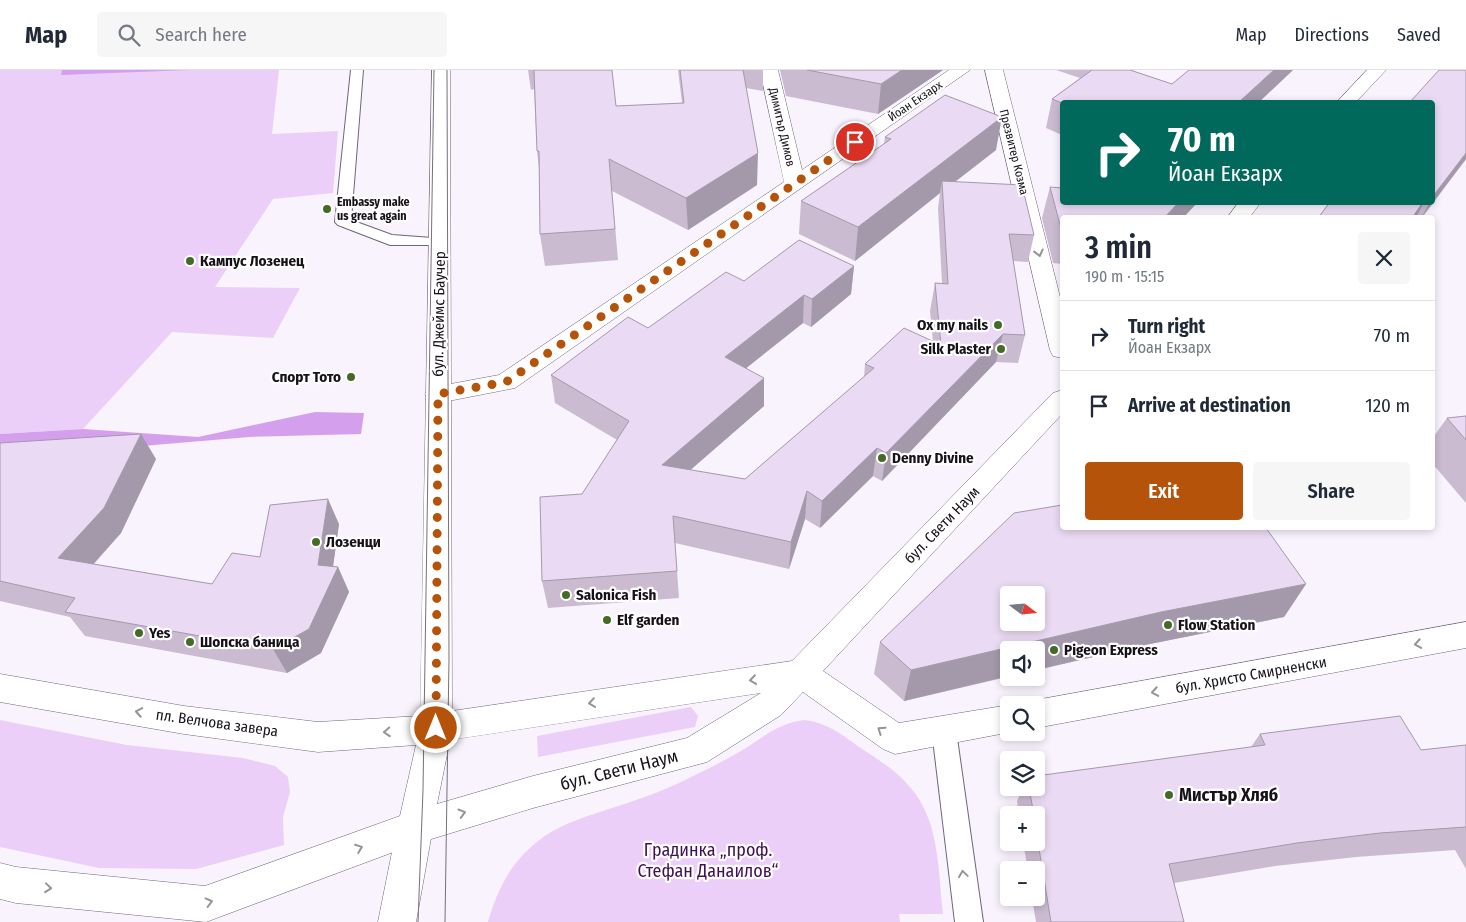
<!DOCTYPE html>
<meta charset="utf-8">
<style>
body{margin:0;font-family:"Fira Sans Condensed",sans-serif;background:#f6f6f7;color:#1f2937;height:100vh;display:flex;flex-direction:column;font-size:19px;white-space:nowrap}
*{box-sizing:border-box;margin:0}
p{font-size:16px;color:#747a83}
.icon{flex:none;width:28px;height:28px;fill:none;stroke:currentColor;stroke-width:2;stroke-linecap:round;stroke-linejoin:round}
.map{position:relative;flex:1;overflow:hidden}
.details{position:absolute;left:1060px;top:145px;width:375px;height:315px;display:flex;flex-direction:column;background:#fff;border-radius:5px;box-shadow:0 2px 8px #0003}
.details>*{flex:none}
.hud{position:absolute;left:1060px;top:30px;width:375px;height:105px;border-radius:5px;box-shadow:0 2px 8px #0003;background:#00695c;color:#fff;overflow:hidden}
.needle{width:32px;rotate:106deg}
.controls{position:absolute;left:1000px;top:516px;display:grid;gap:10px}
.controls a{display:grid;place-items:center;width:45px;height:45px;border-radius:5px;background:#fff;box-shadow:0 2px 8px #0003;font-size:25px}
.pin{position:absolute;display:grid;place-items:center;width:42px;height:42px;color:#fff;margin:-21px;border:2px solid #fff;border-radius:50%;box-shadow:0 1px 5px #0007}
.me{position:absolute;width:55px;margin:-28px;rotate:0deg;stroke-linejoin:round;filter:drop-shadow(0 0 4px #0008)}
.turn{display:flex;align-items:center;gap:18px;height:105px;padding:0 25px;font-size:22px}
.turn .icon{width:65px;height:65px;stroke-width:2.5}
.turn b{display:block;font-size:35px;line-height:42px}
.round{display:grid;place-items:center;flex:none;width:52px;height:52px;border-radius:5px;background:#f6f6f7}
.overview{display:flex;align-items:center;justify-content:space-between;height:85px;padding:0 25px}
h1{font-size:30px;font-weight:600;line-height:38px}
.cta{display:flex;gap:10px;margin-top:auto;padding:10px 25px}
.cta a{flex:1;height:58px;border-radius:5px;background:#b45309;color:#fff;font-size:20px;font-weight:600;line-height:58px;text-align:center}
.cta a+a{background:#f6f6f7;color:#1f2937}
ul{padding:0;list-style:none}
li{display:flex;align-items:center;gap:15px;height:70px;padding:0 25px;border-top:1px solid #e0e1e3}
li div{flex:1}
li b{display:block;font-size:19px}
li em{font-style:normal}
header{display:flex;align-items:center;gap:30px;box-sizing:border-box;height:70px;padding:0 25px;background:#fff;border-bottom:1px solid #e0e1e3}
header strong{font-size:24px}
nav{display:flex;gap:28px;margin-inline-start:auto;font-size:18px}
.search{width:350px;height:45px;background:#f6f6f7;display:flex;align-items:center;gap:12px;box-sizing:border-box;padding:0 18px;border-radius:5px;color:#747a83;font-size:19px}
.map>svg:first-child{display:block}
</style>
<header>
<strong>Map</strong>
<div class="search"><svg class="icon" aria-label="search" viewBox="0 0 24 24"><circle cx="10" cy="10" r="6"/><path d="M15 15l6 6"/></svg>Search here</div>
<nav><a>Map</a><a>Directions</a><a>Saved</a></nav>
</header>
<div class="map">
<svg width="1466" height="852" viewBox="0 0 1466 852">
<rect width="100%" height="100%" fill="#f9f3fd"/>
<g fill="#ebcff9">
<path d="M 0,0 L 279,0 L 272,64 L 338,61 L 333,123 L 273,129 L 215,217 L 300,218 L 273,268 L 172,262 L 83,359 L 0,364 Z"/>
<path d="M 691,637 L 698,646 L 695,657 L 538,687 L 537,666 Z"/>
<path d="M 0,650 L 127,675 L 243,688 L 275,696 L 288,707 L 290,722 L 283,747 L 284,775 L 196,799 L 99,798 L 0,777 Z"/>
<path d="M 805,650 C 828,653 844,666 862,679 C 879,690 897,701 910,717 C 940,751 938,801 943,844 L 899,844 L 900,852 L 488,852 C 496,824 508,797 531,777 C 555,755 582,748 612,738 C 641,729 671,718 697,704 C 712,697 727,689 741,681 C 762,668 780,652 805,650 Z"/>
</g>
<g fill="#d49fed">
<path d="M 62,0 L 189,0 L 61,5 Z"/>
<path d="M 315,342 L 364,343 L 361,364 L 249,367 L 0,388 L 0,364 L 83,359 L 198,367 Z"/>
</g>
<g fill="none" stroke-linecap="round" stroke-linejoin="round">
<g stroke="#726479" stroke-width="2">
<g id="lane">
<path d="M 351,0 L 363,0 L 351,150 L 392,165 L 446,169 L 448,172 L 446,175 L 390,175 L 338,155 L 335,152 Z"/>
<path d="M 944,650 L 952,653 L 956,661 L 983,852 L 955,852 L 932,661 L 936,653 Z"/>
</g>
</g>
<g stroke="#726479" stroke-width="1">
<g id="street">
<path d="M 760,0 L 778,0 L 802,100 L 949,0 L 970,0 L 515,318 L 438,333 L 429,330 L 425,324 L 429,318 L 499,305 L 784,112 Z"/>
<path d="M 985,0 L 1003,0 L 1062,235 L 1062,288 L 1053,286 L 1050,280 Z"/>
<path d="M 415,740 L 427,745 L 433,757 L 416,852 L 378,852 L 397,757 L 403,745 Z"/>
</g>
</g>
<g stroke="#726479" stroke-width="1">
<g id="secondary">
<path d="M 432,0 L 450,0 L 452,641 L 792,591 L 1053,323 L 1062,320 L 1062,344 L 823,601 L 899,653 L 1009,635 L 1009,662 L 1011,662 L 895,684 L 883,679 L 803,622 L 781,645 L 707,692 L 533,738 L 415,774 L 206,852 L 16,833 L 0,829 L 0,793 L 16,797 L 205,816 L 400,746 L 416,675 L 318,682 L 184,664 L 0,632 L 0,604 L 184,636 L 318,652 L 420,646 ZM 761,623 L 687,668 L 533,706 L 437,734 L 450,670 Z"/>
<path d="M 1367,0 L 1386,0 L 1356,32 L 1337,32 Z"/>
<path d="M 1239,132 L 1261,132 L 1249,148 L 1227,148 Z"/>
<path d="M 1466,552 L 1466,578 L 1036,658 L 1036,635 L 1024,635 L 1036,630 Z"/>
</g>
</g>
<use href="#lane" fill="#fff" fill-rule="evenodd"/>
<use href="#street" fill="#fff" fill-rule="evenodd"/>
<use href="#secondary" fill="#fff" fill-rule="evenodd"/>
<g stroke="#767079" stroke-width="1">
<path d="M 418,852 L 423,720 L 434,0"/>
<path d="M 445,852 L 449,589 L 447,0"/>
</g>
</g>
<g fill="#cabbd1">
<path d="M 528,0 L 612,0 L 616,36 L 682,33 L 678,0 L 763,0 L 763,21 L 746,18 L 757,115 L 688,160 L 612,121 L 618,190 L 545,196 L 540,164 L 539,99 L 537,81 L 534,19 L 531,20 Z"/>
<path d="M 780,0 L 943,0 L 878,44 L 786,26 Z"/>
<path d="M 1056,0 L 1130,0 L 1172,14 L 1189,0 L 1293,0 L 1259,32 L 1062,32 L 1062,65 L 1046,58 L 1052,29 L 1080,8 Z"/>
<path d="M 1466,0 L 1466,89 L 1422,148 L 1318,148 L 1330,132 L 1432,132 L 1432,32 Z"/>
<path d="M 885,67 L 996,80 L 955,112 L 1034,165 L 1028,192 L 1013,191 L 1025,265 L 1018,293 L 996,292 L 882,411 L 873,406 L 820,458 L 805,449 L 789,499 L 675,473 L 679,528 L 548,538 L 542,511 L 582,424 L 617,370 L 555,333 L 551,305 L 744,211 L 854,196 L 851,224 L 811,257 L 803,253 L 746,298 L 764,336 L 690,400 L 745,409 L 864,307 L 865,294 L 933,272 L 930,241 L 935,213 L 942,213 L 938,138 L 940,123 L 855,191 L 799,164 L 801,131 L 884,74 Z"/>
<path d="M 1050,117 L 1062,148 L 1062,194 L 1053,193 L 1042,148 Z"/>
<path d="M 1466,346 L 1466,433 L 1432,393 L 1432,369 L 1447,348 Z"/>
<path d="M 0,373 L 156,389 L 121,463 L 94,494 L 212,514 L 260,487 L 339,454 L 333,496 L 338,497 L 349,522 L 321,583 L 287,603 L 85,566 L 70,547 L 0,531 Z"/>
<path d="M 1306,514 L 1284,547 L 1145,575 L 904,631 L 874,604 L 880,572 Z"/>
<path d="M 1260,664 L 1421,680 L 1466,675 L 1466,799 L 1455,780 L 1356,787 L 1275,796 L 1174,813 L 1184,852 L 1036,852 L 1032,828 L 1036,828 L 1036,800 L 1028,800 L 1023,772 L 1036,772 L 1036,745 L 1019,745 L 1017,731 L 1023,718 L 1036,718 L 1251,677 Z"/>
</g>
<g fill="#a499aa">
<path d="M 902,0 L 943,0 L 878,44 L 881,14 Z"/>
<path d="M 1274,0 L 1293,0 L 1259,32 L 1239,32 Z"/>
<path d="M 1002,47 L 996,80 L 943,121 L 942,111 L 940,123 L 855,191 L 858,157 Z"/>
<path d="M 758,83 L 757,115 L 688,160 L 686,128 Z"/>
<path d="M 1466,83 L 1466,89 L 1421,148 L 1430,132 L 1432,132 L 1432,128 L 1434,125 Z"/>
<path d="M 1179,132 L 1198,132 L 1183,148 L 1164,148 Z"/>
<path d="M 1423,132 L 1424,132 L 1416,148 L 1412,148 Z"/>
<path d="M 854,196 L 851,224 L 811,257 L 812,229 Z"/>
<path d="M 804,225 L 803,253 L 725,315 L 725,287 Z"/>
<path d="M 1003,264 L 996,292 L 882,411 L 886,383 Z"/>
<path d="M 764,308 L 764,336 L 664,423 L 662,395 Z"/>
<path d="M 141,364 L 156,389 L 121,463 L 77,512 L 58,488 Z"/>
<path d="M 877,378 L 873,406 L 820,458 L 822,431 Z"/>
<path d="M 807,421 L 805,449 L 789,499 L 791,472 Z"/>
<path d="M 328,429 L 339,454 L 331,511 L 338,497 L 349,522 L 321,583 L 287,603 L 273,579 L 318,495 Z"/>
<path d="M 1306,514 L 1284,547 L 1145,575 L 1036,600 L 1036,580 L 1009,580 L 1009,606 L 904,631 L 911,600 L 1161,542 Z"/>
</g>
<g fill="#ebdaf3" stroke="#a499aa" fill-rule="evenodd">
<path d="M 534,0 L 612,0 L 616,36 L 684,33 L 680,0 L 743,0 L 758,83 L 686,128 L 609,89 L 615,159 L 540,164 L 539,81 L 537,81 Z"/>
<path d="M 807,0 L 902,0 L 881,14 Z"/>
<path d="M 1092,0 L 1130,0 L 1172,14 L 1189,0 L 1274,0 L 1239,32 L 1062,33 L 1052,29 Z"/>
<path d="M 1439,0 L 1466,0 L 1466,83 L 1434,125 L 1432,124 L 1432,32 L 1410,32 Z"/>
<path d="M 945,25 L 1002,47 L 858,157 L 801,131 L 891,69 L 885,67 Z"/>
<path d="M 942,111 L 1022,115 L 1034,165 L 1009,164 L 1025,265 L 1003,264 L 886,383 L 877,378 L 822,431 L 807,421 L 791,472 L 673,446 L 677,501 L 542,511 L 540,427 L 582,424 L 629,351 L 551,305 L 628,247 L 648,258 L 726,202 L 744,211 L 799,170 L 854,196 L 812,229 L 804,225 L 725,287 L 764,308 L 662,395 L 745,409 L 874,298 L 865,294 L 904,258 L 941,275 L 935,213 L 948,214 Z"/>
<path d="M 1050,117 L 1062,118 L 1062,132 L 1179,132 L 1164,148 L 1062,148 L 1062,162 Z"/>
<path d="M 1330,132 L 1423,132 L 1412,148 L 1318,148 Z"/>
<path d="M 1466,346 L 1466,370 L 1447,348 Z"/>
<path d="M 141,364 L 104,438 L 58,488 L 212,514 L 232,483 L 260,487 L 270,435 L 328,429 L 318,495 L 338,497 L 309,559 L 273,579 L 65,542 L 75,528 L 0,511 L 0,373 Z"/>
<path d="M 1062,435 L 1062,458 L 1266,458 L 1306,514 L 1161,542 L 911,600 L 880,572 L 1014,443 ZM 1009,525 L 1036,525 L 1036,552 L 1009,552 Z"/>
<path d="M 1400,646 L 1421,680 L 1466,675 L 1466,757 L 1380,763 L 1297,773 L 1169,794 L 1184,852 L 1051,852 L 1036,760 L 1036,745 L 1034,745 L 1029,718 L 1036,718 L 1036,706 L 1265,675 L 1260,664 Z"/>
</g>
<defs><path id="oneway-chevron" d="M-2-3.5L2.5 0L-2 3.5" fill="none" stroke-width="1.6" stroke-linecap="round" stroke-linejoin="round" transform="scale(1.25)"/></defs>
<g stroke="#979498">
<use href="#oneway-chevron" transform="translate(1039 183) rotate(76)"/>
<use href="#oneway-chevron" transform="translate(1418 574) rotate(170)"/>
<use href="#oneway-chevron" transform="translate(753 610) rotate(172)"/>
<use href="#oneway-chevron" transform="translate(1155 622) rotate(170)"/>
<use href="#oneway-chevron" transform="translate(592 633) rotate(172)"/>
<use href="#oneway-chevron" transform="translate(139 642) rotate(-170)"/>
<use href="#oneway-chevron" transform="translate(881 660) rotate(-145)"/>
<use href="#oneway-chevron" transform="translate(387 662) rotate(176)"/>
<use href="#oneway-chevron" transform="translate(462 743) rotate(-16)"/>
<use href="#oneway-chevron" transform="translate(359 778) rotate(-21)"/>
<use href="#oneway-chevron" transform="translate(963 804) rotate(-98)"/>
<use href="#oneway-chevron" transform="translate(48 818) rotate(6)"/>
<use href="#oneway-chevron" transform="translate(209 832) rotate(-14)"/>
</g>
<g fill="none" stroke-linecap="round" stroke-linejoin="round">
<path stroke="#b45309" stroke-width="9" stroke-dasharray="0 16.2" d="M 436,658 L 438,324 L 506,312 L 855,72"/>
</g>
<g fill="#426b26" stroke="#fff" stroke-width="2">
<circle cx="327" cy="139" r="5"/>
<circle cx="190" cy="191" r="5"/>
<circle cx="998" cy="255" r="5"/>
<circle cx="1001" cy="279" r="5"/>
<circle cx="351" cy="307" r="5"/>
<circle cx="882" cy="388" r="5"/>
<circle cx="316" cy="472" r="5"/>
<circle cx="566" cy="525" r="5"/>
<circle cx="607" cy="550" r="5"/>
<circle cx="1168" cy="555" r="5"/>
<circle cx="139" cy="563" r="5"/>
<circle cx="190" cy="572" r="5"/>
<circle cx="1054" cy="580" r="5"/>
<circle cx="1169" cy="725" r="5"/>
</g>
<g text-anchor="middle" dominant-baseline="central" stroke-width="4.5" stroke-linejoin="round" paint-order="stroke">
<g font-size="12" fill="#17111a" stroke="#fff">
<text transform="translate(915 31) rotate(-34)">Йоан Екзарх</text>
<text transform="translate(782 57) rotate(77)">Димитър Димов</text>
<text transform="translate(1014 82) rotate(76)">Презвитер Козма</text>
</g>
<g font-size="12" font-weight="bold" fill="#17111a" stroke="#fff" text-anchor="start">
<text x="337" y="132">Embassy make<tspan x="337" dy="14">us great again</tspan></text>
</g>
<g font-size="15" font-weight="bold" fill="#17111a" stroke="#fff" text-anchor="start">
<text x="200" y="191">Кампус Лозенец</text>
<text x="988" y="255" text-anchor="end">Ox my nails</text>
<text x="991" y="279" text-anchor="end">Silk Plaster</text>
<text x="341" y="307" text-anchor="end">Спорт Тото</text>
<text x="892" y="388">Denny Divine</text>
<text x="326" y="472">Лозенци</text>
<text x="576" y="525">Salonica Fish</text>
<text x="617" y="550">Elf garden</text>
<text x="1178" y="555">Flow Station</text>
<text x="149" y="563">Yes</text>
<text x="200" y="572">Шопска баница</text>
<text x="1064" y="580">Pigeon Express</text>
</g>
<g font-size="15" fill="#17111a" stroke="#fff">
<text transform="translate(439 244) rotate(-89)">бул. Джеймс Баучер</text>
<text transform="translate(942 455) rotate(-46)">бул. Свети Наум</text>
<text transform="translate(1251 605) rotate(-10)">бул. Христо Смирненски</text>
<text transform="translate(217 653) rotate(8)">пл. Велчова завера</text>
</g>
<g font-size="18" fill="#17111a" stroke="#fff">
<text transform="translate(619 700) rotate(-14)">бул. Свети Наум</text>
</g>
<g font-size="18" font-weight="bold" fill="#17111a" stroke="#fff" text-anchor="start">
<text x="1179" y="725">Мистър Хляб</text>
</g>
<g font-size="18" fill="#410f54" stroke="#fff">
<text x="708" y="780">Градинка „проф.<tspan x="708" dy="21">Стефан Данаилов“</tspan></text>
</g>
</g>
</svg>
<div class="controls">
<a><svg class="needle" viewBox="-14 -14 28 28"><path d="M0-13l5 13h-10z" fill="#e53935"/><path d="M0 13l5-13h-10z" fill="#747a83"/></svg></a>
<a><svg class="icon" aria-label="sound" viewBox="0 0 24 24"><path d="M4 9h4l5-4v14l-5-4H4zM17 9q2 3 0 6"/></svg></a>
<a><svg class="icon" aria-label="search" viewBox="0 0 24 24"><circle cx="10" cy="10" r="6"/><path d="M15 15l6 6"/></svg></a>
<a><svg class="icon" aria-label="layers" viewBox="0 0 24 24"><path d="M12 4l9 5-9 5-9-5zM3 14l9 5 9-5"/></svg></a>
<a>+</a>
<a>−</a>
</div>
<div class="pin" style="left:855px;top:72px;background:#d93025"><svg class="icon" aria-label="arrive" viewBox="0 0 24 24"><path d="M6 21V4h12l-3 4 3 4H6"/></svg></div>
<svg class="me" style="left:436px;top:658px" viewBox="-20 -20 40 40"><circle r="17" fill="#b45309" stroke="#fff" stroke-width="3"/><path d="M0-11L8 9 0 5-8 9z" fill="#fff"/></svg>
<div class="hud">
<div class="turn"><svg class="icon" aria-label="right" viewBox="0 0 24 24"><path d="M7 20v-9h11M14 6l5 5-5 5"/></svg><div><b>70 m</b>Йоан Екзарх</div></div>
</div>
<section class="details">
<div class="overview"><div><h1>3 min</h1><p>190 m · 15:15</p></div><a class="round"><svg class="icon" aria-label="close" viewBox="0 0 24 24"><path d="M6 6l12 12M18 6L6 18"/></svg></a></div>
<ul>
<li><svg class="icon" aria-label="right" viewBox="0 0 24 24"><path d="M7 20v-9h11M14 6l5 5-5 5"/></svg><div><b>Turn right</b><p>Йоан Екзарх</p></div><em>70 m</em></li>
<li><svg class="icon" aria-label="arrive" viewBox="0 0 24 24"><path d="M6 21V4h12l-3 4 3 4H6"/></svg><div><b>Arrive at destination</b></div><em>120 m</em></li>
</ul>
<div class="cta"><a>Exit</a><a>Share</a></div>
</section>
</div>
